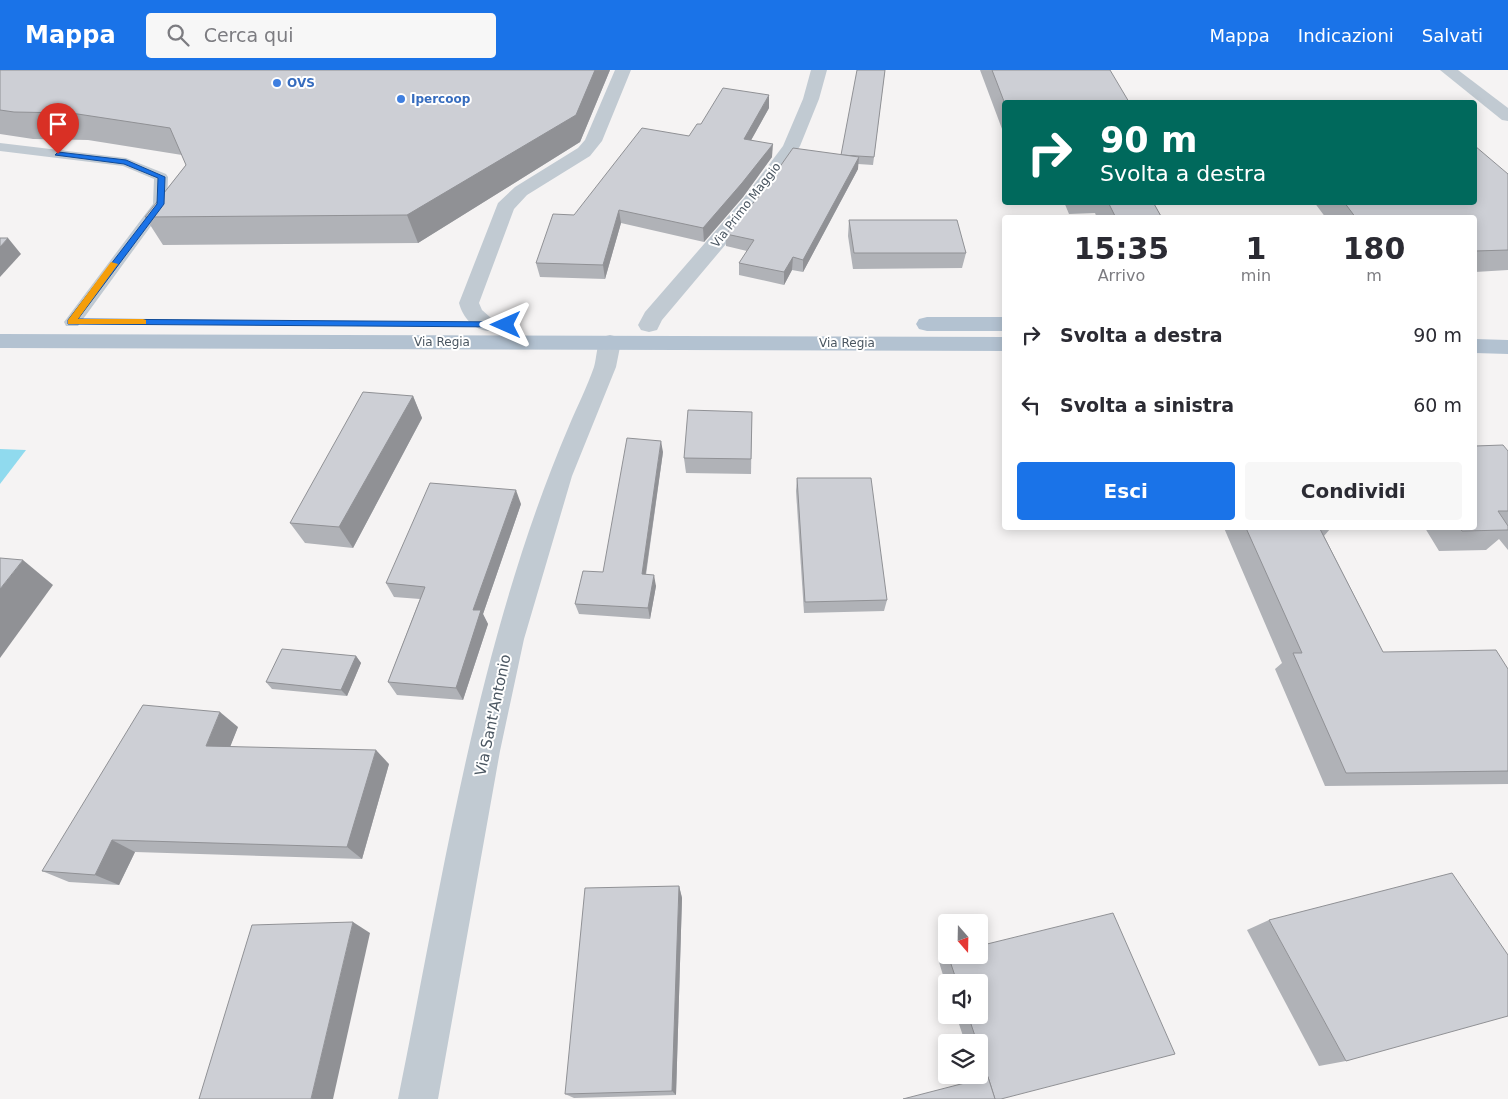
<!DOCTYPE html>
<html lang="it">
<style>
body{margin:0;font-family:"DejaVu Sans",sans-serif;background:#f7f7f7;color:#2b2b33;height:100vh;display:flex;flex-direction:column;font-size:19px;white-space:nowrap}
*{box-sizing:border-box;margin:0}
p{font-size:16px;color:#7c7c81}
.icon{flex:none;width:28px;height:28px;fill:none;stroke:currentColor;stroke-width:2;stroke-linecap:round;stroke-linejoin:round}
.map{position:relative;flex:1;overflow:hidden}
.panel{position:absolute;left:1002px;top:145px;width:475px;height:315px;display:flex;flex-direction:column;background:#fff;border-radius:5px;box-shadow:0 2px 12px #0003}
.panel>*{flex:none}
.guide{position:absolute;left:1002px;top:30px;width:475px;height:105px;border-radius:5px;box-shadow:0 2px 12px #0003;background:#00695c;color:#fff;overflow:hidden}
.needle{width:32px;rotate:160deg}
.tools{position:absolute;left:938px;top:844px;display:grid;gap:10px}
.tools a{display:grid;place-items:center;width:50px;height:50px;border-radius:5px;background:#fff;box-shadow:0 2px 12px #0003;font-size:25px}
.pin{position:absolute;display:grid;place-items:center;width:42px;height:42px;color:#fff;margin:-51px -21px;border-radius:50% 50% 50% 0;rotate:-45deg;box-shadow:0 0 5px #0007}
.pin .icon{rotate:45deg}
.me{position:absolute;width:55px;margin:-28px;rotate:270deg;stroke-linejoin:round;filter:drop-shadow(0 0 4px #0008)}
.turn{display:flex;align-items:center;gap:18px;height:105px;padding:0 15px;font-size:22px}
.turn .icon{width:65px;height:65px;stroke-width:2.5}
.turn b{display:block;font-size:35px;line-height:42px}
.eta{display:flex;justify-content:space-evenly;align-items:center;height:85px;text-align:center}
.eta b{font-size:30px;font-weight:800;line-height:35px}
.primary-button{display:flex;gap:10px;margin-top:auto;padding:10px 15px}
.primary-button a{flex:1;height:58px;border-radius:5px;background:#1a73e8;color:#fff;font-size:20px;font-weight:800;line-height:58px;text-align:center}
.primary-button a+a{background:#f7f7f7;color:#2b2b33}
ul{padding:0;list-style:none}
li{display:flex;align-items:center;gap:15px;height:70px;padding:0 15px}
li div{flex:1}
li b{display:block;font-size:19px}
li em{font-style:normal}
header{display:flex;align-items:center;gap:30px;box-sizing:border-box;height:70px;padding:0 25px;background:#1a73e8;color:#fff}
header strong{font-size:24px}
nav{display:flex;gap:28px;margin-inline-start:auto;font-size:18px}
.search{width:350px;height:45px;background:#f7f7f7;display:flex;align-items:center;gap:12px;box-sizing:border-box;padding:0 18px;border-radius:5px;color:#7c7c81;font-size:19px}
.map>svg:first-child{display:block}
</style>
<header>
<strong>Mappa</strong>
<div class="search"><svg class="icon" aria-label="search" viewBox="0 0 24 24"><circle cx="10" cy="10" r="6"/><path d="M15 15l6 6"/></svg>Cerca qui</div>
<nav><a>Mappa</a><a>Indicazioni</a><a>Salvati</a></nav>
</header>
<div class="map">
<svg width="1508" height="1029" viewBox="0 0 1508 1029">
<rect width="100%" height="100%" fill="#f5f3f3"/>
<path fill="#90daee" d="M 0,379 L 26,380 L 0,414 Z"/>
<g fill="none" stroke-linecap="round" stroke-linejoin="round">
<path fill="#c1cad2" fill-rule="evenodd" d="M 0,73 L 126,88 L 166,104 L 168,107 L 167,134 L 78,256 L 66,256 L 64,252 L 153,134 L 154,109 L 123,96 L 0,81 Z"/>
<g fill="#c1cad2" fill-rule="evenodd">
<path d="M 615,0 L 631,0 L 602,71 L 590,86 L 527,125 L 514,139 L 479,233 L 482,240 L 499,255 L 496,260 C 478,265 463,249 459,233 L 498,133 L 515,117 L 578,78 L 585,70 Z"/>
<path d="M 811,0 L 827,0 L 819,29 L 800,76 L 758,136 L 662,250 L 657,260 L 649,262 L 641,260 L 638,255 L 645,242 L 744,128 L 783,76 L 803,29 Z"/>
<path d="M 1440,0 L 1458,0 L 1508,38 L 1508,51 L 1502,50 Z"/>
<path d="M 610,265 L 618,267 L 621,272 L 616,297 L 572,406 L 524,569 L 500,681 L 438,1029 L 398,1029 C 444,803 478,569 569,356 C 577,337 587,317 594,297 C 597,287 596,276 602,267 Z"/>
</g>
<g fill="#b3c2d1" fill-rule="evenodd">
<path d="M 927,247 L 1005,247 L 1005,261 L 927,261 L 919,259 L 916,254 L 919,249 Z"/>
<path d="M 0,264 L 1005,267 L 1005,281 L 0,278 Z"/>
<path d="M 1475,269 L 1508,270 L 1508,284 L 1475,283 Z"/>
</g>
</g>
<g fill="#b0b2b7">
<path d="M 0,0 L 610,0 L 580,72 L 418,173 L 163,175 L 145,147 L 186,95 L 182,85 L 88,70 L 33,69 L 0,64 Z"/>
<path d="M 885,0 L 873,95 L 858,94 L 858,99 L 803,202 L 792,200 L 784,215 L 739,205 L 739,193 L 747,181 L 726,176 L 726,164 L 841,85 Z"/>
<path d="M 980,0 L 1110,0 L 1005,32 L 1005,67 Z"/>
<path d="M 769,38 L 751,70 L 772,87 L 743,127 L 704,172 L 621,153 L 605,209 L 540,207 L 536,193 L 574,145 L 689,66 L 701,54 Z"/>
<path d="M 1508,104 L 1508,200 L 1475,202 L 1475,148 L 1326,148 L 1314,132 L 1475,132 Z"/>
<path d="M 1064,132 L 1153,132 L 1162,148 L 1097,148 L 1095,143 L 1069,144 Z"/>
<path d="M 849,150 L 966,183 L 962,198 L 853,199 L 848,166 Z"/>
<path d="M 413,326 L 422,348 L 353,478 L 305,473 L 290,453 Z"/>
<path d="M 752,342 L 751,404 L 686,403 L 684,388 Z"/>
<path d="M 1508,381 L 1508,480 L 1499,469 L 1486,480 L 1439,481 L 1425,458 L 1475,458 Z"/>
<path d="M 663,382 L 646,505 L 656,516 L 650,549 L 579,544 L 575,534 L 603,502 Z"/>
<path d="M 797,408 L 887,530 L 884,541 L 804,543 L 796,421 Z"/>
<path d="M 521,434 L 483,544 L 488,554 L 463,630 L 397,625 L 388,612 L 420,529 L 394,527 L 386,513 Z"/>
<path d="M 1067,458 L 1140,458 L 1139,459 L 1067,459 Z"/>
<path d="M 1224,458 L 1330,458 L 1330,459 L 1324,466 L 1383,582 L 1508,599 L 1508,714 L 1325,716 L 1275,599 L 1282,593 Z"/>
<path d="M 356,586 L 361,593 L 347,626 L 272,619 L 266,612 Z"/>
<path d="M 238,657 L 230,676 L 389,694 L 362,789 L 135,782 L 119,815 L 69,812 L 42,801 Z"/>
<path d="M 679,816 L 682,828 L 676,1025 L 574,1028 L 565,1024 Z"/>
<path d="M 1269,850 L 1346,991 L 1319,996 L 1247,860 Z"/>
<path d="M 946,885 L 948,885 L 1175,984 L 976,1010 L 975,1005 L 979,1005 L 979,972 L 965,972 L 956,945 L 979,945 L 979,912 L 946,912 L 946,915 L 939,892 Z"/>
</g>
<g fill="#909195">
<path d="M 595,0 L 610,0 L 580,72 L 418,173 L 407,145 Z"/>
<path d="M 769,25 L 769,38 L 744,83 L 744,69 Z"/>
<path d="M 773,74 L 772,87 L 743,127 L 704,172 L 703,158 Z"/>
<path d="M 859,87 L 858,99 L 803,202 L 803,190 Z"/>
<path d="M 619,140 L 621,153 L 605,209 L 603,195 Z"/>
<path d="M 8,168 L 21,184 L 0,207 L 0,177 Z"/>
<path d="M 793,187 L 792,200 L 784,215 L 784,202 Z"/>
<path d="M 413,326 L 422,348 L 353,478 L 339,457 Z"/>
<path d="M 661,371 L 663,382 L 644,515 L 642,504 Z"/>
<path d="M 516,420 L 521,434 L 483,544 L 488,554 L 463,630 L 456,618 L 473,540 Z"/>
<path d="M 23,490 L 53,515 L 0,588 L 0,519 Z"/>
<path d="M 654,505 L 656,516 L 650,549 L 648,538 Z"/>
<path d="M 356,586 L 361,593 L 347,626 L 341,620 Z"/>
<path d="M 220,642 L 238,657 L 225,690 L 206,676 Z"/>
<path d="M 376,680 L 389,694 L 362,789 L 347,777 Z"/>
<path d="M 112,770 L 135,782 L 119,815 L 95,805 Z"/>
<path d="M 679,816 L 682,828 L 676,1025 L 672,1021 Z"/>
<path d="M 353,852 L 370,863 L 333,1029 L 311,1029 Z"/>
</g>
<g fill="#cdcfd5" stroke="#909195">
<path d="M 0,0 L 595,0 L 576,45 L 407,145 L 145,147 L 186,95 L 170,58 L 71,43 L 14,42 L 0,40 Z"/>
<path d="M 857,0 L 885,0 L 874,87 L 841,85 Z"/>
<path d="M 992,0 L 1110,0 L 1129,32 L 1005,32 L 1005,34 Z"/>
<path d="M 723,18 L 769,25 L 744,69 L 773,74 L 742,113 L 703,158 L 619,140 L 603,195 L 536,193 L 553,144 L 574,145 L 642,58 L 689,66 L 697,54 L 701,54 Z"/>
<path d="M 1475,76 L 1508,104 L 1508,180 L 1475,181 L 1475,148 L 1356,148 L 1344,132 L 1475,132 Z"/>
<path d="M 793,78 L 859,87 L 803,190 L 793,187 L 784,202 L 739,193 L 754,170 L 726,164 L 760,125 Z"/>
<path d="M 1108,132 L 1153,132 L 1162,148 L 1116,148 Z"/>
<path d="M 849,150 L 957,150 L 966,183 L 854,183 Z"/>
<path d="M 0,168 L 8,168 L 0,177 Z"/>
<path d="M 363,322 L 413,326 L 339,457 L 290,453 Z"/>
<path d="M 688,340 L 752,342 L 751,389 L 684,388 Z"/>
<path d="M 627,368 L 661,371 L 642,504 L 654,505 L 648,538 L 575,534 L 583,501 L 603,502 Z"/>
<path d="M 1503,375 L 1508,381 L 1508,441 L 1498,441 L 1508,456 L 1508,460 L 1462,461 L 1460,458 L 1475,458 L 1475,376 Z"/>
<path d="M 797,408 L 871,408 L 887,530 L 805,532 Z"/>
<path d="M 430,413 L 516,420 L 473,540 L 481,540 L 456,618 L 388,612 L 425,517 L 386,513 Z"/>
<path d="M 1246,458 L 1330,458 L 1330,459 L 1320,459 L 1383,582 L 1496,580 L 1508,599 L 1508,701 L 1346,703 L 1293,583 L 1302,583 Z"/>
<path d="M 0,488 L 23,490 L 0,519 Z"/>
<path d="M 282,579 L 356,586 L 341,620 L 266,612 Z"/>
<path d="M 143,635 L 220,642 L 206,676 L 376,680 L 347,777 L 112,770 L 95,805 L 42,801 Z"/>
<path d="M 1452,803 L 1508,885 L 1508,946 L 1346,991 L 1269,850 Z"/>
<path d="M 679,816 L 672,1021 L 565,1024 L 585,818 Z"/>
<path d="M 1113,843 L 1175,984 L 1001,1029 L 995,1029 L 979,979 L 979,972 L 977,972 L 968,945 L 979,945 L 979,912 L 957,912 L 948,885 L 979,885 L 979,876 Z"/>
<path d="M 353,852 L 311,1029 L 199,1029 L 252,855 Z"/>
<path d="M 988,1007 L 995,1029 L 903,1029 Z"/>
</g>
<path fill="#1a73e8" stroke="#114b97" d="M 58,82 L 126,90 L 165,107 L 164,134 L 78,249 L 506,252 L 511,255 L 506,257 L 68,254 L 68,250 L 157,134 L 158,108 L 124,94 L 55,85 Z"/>
<path fill="#f59e0b" d="M 111,192 L 118,194 L 78,249 L 143,249 L 146,250 L 146,254 L 68,254 L 68,250 Z"/>
<g fill="#3f7fe0" stroke="#fff" stroke-width="2">
<circle cx="277" cy="13" r="5"/>
<circle cx="401" cy="29" r="5"/>
</g>
<g text-anchor="middle" dominant-baseline="central" stroke-width="4" stroke-linejoin="round" paint-order="stroke">
<g font-size="12" font-weight="bold" fill="#366cbe" stroke="#fff" text-anchor="start">
<text x="287" y="13">OVS</text>
<text x="411" y="29">Ipercoop</text>
</g>
<g font-size="12" fill="#4a5661" stroke="#fff">
<text transform="translate(746 135) rotate(-52)">Via Primo Maggio</text>
<text x="442" y="272">Via Regia</text>
<text x="847" y="273">Via Regia</text>
</g>
<g font-size="15" fill="#4a5661" stroke="#fff">
<text transform="translate(493 645) rotate(-78)">Via Sant'Antonio</text>
</g>
</g>
</svg>
<div class="tools">
<a><svg class="needle" viewBox="-14 -14 28 28"><path d="M0-13l5 13h-10z" fill="#e53935"/><path d="M0 13l5-13h-10z" fill="#7c7c81"/></svg></a>
<a><svg class="icon" aria-label="sound" viewBox="0 0 24 24"><path d="M4 9h4l5-4v14l-5-4H4zM17 9q2 3 0 6"/></svg></a>
<a><svg class="icon" aria-label="layers" viewBox="0 0 24 24"><path d="M12 4l9 5-9 5-9-5zM3 14l9 5 9-5"/></svg></a>
</div>
<div class="pin" style="left:58px;top:84px;background:#d93025"><svg class="icon" aria-label="arrive" viewBox="0 0 24 24"><path d="M6 21V4h12l-3 4 3 4H6"/></svg></div>
<svg class="me" style="left:506px;top:255px" viewBox="-20 -20 40 40"><path d="M0-17L14 15 0 8-14 15z" fill="#1a73e8" stroke="#fff" stroke-width="4"/></svg>
<div class="guide">
<div class="turn"><svg class="icon" aria-label="right" viewBox="0 0 24 24"><path d="M7 20v-9h11M14 6l5 5-5 5"/></svg><div><b>90 m</b>Svolta a destra</div></div>
</div>
<section class="panel">
<div class="eta">
<div><b>15:35</b><p>Arrivo</p></div>
<div><b>1</b><p>min</p></div>
<div><b>180</b><p>m</p></div>
</div>
<ul>
<li><svg class="icon" aria-label="right" viewBox="0 0 24 24"><path d="M7 20v-9h11M14 6l5 5-5 5"/></svg><div><b>Svolta a destra</b></div><em>90 m</em></li>
<li><svg class="icon" aria-label="left" viewBox="0 0 24 24"><path d="M17 20v-9H6M10 6l-5 5 5 5"/></svg><div><b>Svolta a sinistra</b></div><em>60 m</em></li>
</ul>
<div class="primary-button"><a>Esci</a><a>Condividi</a></div>
</section>
</div>
